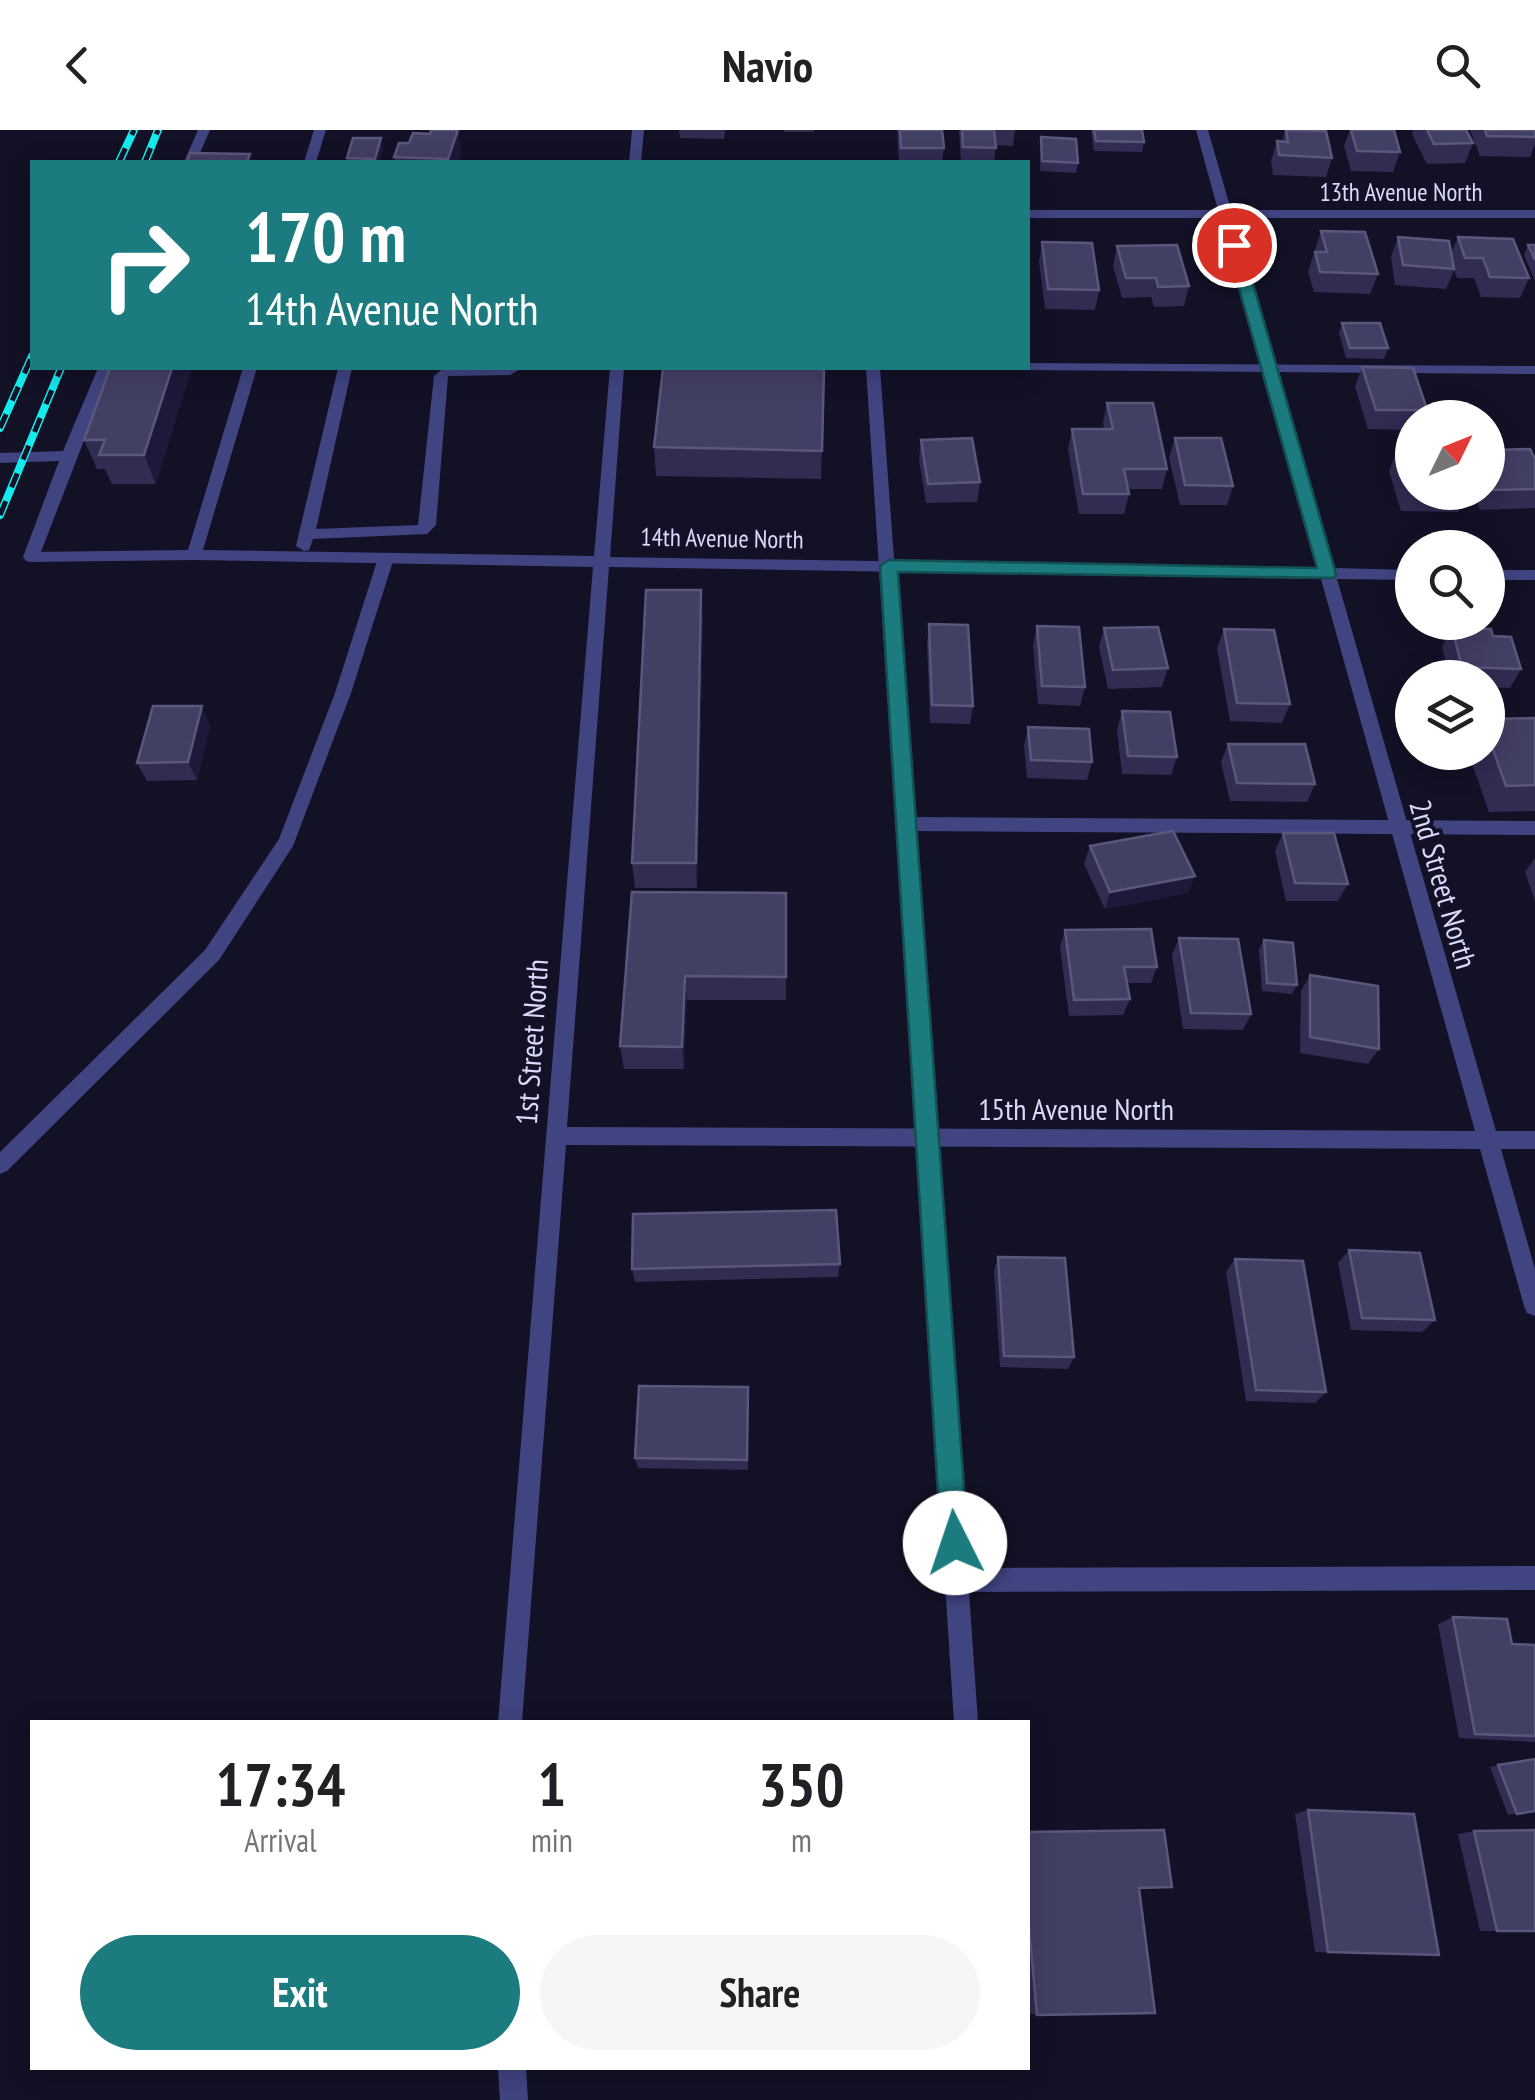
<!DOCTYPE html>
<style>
body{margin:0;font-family:"PT Sans Narrow",sans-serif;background:#f6f6f6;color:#202124;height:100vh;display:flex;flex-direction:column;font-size:38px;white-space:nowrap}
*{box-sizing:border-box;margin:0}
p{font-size:32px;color:#757577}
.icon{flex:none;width:55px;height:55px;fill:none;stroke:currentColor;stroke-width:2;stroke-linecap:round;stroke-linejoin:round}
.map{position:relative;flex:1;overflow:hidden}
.panel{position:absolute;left:30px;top:1590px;width:1000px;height:350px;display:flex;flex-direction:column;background:#fff;border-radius:0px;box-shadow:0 5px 25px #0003}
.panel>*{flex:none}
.hud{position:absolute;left:30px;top:30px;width:1000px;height:210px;border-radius:0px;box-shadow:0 5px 25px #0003;background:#1b7b7e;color:#fff;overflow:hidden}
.needle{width:65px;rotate:47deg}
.controls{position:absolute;left:1395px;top:270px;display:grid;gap:20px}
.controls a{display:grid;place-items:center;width:110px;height:110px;border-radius:50%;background:#fff;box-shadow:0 5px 25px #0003;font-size:50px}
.pin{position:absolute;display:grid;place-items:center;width:85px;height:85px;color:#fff;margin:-42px;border:5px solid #fff;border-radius:50%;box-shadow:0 2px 10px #0007}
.me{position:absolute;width:110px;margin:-55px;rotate:356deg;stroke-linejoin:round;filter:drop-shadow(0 0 8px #0008)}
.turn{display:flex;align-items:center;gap:35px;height:210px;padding:0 50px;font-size:45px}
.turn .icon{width:130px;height:130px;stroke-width:2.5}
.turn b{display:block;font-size:70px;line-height:85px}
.eta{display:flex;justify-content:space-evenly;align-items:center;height:170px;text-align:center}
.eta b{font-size:60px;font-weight:600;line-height:70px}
.primary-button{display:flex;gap:20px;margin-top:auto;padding:20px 50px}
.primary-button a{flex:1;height:115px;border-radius:60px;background:#1b7b7e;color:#fff;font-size:40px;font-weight:600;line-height:115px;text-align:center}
.primary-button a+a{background:#f6f6f6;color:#202124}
header{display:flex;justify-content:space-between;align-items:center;height:130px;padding:0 50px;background:#fff;font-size:45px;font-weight:600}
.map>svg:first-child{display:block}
</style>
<header><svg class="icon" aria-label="back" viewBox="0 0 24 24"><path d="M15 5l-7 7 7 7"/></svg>Navio<svg class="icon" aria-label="search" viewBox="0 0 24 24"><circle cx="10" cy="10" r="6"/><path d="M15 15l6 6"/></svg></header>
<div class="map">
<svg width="1535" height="1970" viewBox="0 0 1535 1970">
<rect width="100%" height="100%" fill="#131126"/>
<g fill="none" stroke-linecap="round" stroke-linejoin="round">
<g fill="#404481" fill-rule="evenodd">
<path d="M 198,0 L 210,0 L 196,32 L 184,32 Z"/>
<path d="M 1028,233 L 1535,236 L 1535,244 L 1023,240 L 1021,238 L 1028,238 Z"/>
<path d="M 98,238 L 112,238 L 39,427 L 31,432 L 26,431 L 23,427 L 59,331 L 0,333 L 0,323 L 63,321 Z"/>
<path d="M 338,238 L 352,238 L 316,399 L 418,395 L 434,246 L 444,238 L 522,238 L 510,245 L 448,246 L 436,395 L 427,404 L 313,409 L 309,420 L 304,421 L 296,416 Z"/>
<path d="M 866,238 L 880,238 L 913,687 L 1535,691 L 1535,705 L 914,701 L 967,1438 L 1535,1436 L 1535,1460 L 969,1462 L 978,1592 L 954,1592 Z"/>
<path d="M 386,423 L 394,428 L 351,563 L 293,716 L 219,830 L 7,1041 L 0,1044 L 0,1022 L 205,820 L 279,709 L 335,563 L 378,428 Z"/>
</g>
<g fill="#404481" fill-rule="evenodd">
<path d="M 314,0 L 326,0 L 316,32 L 304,32 Z"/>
<path d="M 632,0 L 644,0 L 641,32 L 629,32 Z"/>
<path d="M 1196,0 L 1208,0 L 1231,80 L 1535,80 L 1535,88 L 1233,88 L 1334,438 L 1412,440 L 1412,450 L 1337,449 L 1496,1001 L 1535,1001 L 1535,1019 L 1501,1019 L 1535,1139 L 1535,1186 L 1527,1183 L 1524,1176 L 1480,1019 L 566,1015 L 522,1592 L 498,1592 L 593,437 L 194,430 L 31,432 L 23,427 L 31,422 L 188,420 L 243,238 L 257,238 L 203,420 L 594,426 L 610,238 L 624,238 L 610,427 L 1318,438 L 1220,88 L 1028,88 L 1028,80 L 1218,80 ZM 609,437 L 1321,449 L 1475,1001 L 567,997 Z"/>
<rect x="1488" y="440" width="47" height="10"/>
<path d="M 498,1938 L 526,1938 L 528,1970 L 500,1970 Z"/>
</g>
<g stroke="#15eaec" stroke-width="8">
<g id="rail">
<path d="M 119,32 L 134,0"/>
<path d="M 145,32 L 158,0"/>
<path d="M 0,298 L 32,226"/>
<path d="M 0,385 L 61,238"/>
</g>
</g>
<use href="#rail" stroke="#131126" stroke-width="5" stroke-dasharray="15" stroke-linecap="butt"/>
</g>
<g fill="#302c52">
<path d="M 679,0 L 725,0 L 724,9 L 680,8 Z"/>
<rect x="784" y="0" width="30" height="2"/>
<path d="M 897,0 L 942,0 L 944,18 L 942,32 L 899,32 Z"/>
<path d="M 959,0 L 1015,0 L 1013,16 L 996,15 L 994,32 L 961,32 Z"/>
<path d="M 1091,0 L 1142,0 L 1144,12 L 1142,22 L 1094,21 Z"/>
<path d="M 1285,0 L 1332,28 L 1326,47 L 1273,45 L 1271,31 L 1277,11 L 1282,12 Z"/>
<path d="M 1350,0 L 1394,0 L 1400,22 L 1393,42 L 1351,41 L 1344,16 Z"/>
<path d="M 1413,0 L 1466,0 L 1473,13 L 1465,33 L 1427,34 L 1412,4 Z"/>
<path d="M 1470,0 L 1535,0 L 1535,14 L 1530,27 L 1480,26 Z"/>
<path d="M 1041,7 L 1078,33 L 1076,43 L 1040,41 Z"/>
<path d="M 383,18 L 379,32 L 348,32 L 347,28 Z"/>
<path d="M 461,20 L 457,32 L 395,32 L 394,27 Z"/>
<path d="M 1321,101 L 1378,144 L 1370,164 L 1314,162 L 1308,142 Z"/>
<path d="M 1398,107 L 1451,123 L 1458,107 L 1529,148 L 1520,168 L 1481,167 L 1474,148 L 1457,148 L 1454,140 L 1446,159 L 1395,155 L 1391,127 Z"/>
<path d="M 1042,112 L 1099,160 L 1095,180 L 1045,179 L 1039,132 Z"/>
<path d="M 1528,115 L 1535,115 L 1535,151 L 1524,125 Z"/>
<path d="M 1117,116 L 1189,156 L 1184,176 L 1154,177 L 1151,167 L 1122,168 L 1113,136 Z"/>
<path d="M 1342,193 L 1388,218 L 1384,229 L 1346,228 L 1339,203 Z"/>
<path d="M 1362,237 L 1430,288 L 1412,288 L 1412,309 L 1409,300 L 1368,299 L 1355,257 Z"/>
<path d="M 110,238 L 156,354 L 112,354 L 105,339 L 97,339 L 84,310 Z"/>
<path d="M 824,238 L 821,349 L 656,346 L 654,317 Z"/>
<path d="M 1107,273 L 1167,339 L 1162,359 L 1128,359 L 1129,364 L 1124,384 L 1079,384 L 1068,319 L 1072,299 L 1104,299 L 1103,292 Z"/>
<path d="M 1488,307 L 1493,320 L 1535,329 L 1535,378 L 1480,380 L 1473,362 L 1488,362 Z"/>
<path d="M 1175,308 L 1233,356 L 1227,375 L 1180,375 L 1169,328 Z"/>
<path d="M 921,310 L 980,352 L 977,372 L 926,373 L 919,329 Z"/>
<path d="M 1397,321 L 1412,321 L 1412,362 L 1468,363 L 1458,382 L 1401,381 L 1389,341 Z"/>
<path d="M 703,488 L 697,758 L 635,758 L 632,733 Z"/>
<path d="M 929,494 L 973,576 L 970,594 L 930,593 L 927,513 Z"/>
<path d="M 1037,496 L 1085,557 L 1080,576 L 1038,574 L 1033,515 Z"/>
<path d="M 1104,498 L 1168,538 L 1162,557 L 1108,559 L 1099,517 Z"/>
<path d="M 1452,498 L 1521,539 L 1510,558 L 1488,557 L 1488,548 L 1450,548 L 1442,517 Z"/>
<path d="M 1224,499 L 1290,574 L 1282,593 L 1230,591 L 1217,518 Z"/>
<path d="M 1122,581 L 1177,627 L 1171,645 L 1122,644 L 1117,600 Z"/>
<path d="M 1535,588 L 1535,681 L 1489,682 L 1468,622 L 1488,622 L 1488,589 Z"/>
<path d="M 210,595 L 197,650 L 147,651 L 137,633 Z"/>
<path d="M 1028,597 L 1092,632 L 1087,650 L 1027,648 L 1024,616 Z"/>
<path d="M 1228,614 L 1315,654 L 1307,672 L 1230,671 L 1221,632 Z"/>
<path d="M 1283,703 L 1348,754 L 1338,771 L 1286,771 L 1275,721 Z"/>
<path d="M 1090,716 L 1188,763 L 1105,779 L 1084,734 Z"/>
<path d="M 1535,728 L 1535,771 L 1525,742 Z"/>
<path d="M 632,762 L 786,763 L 786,870 L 687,870 L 684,939 L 624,939 L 620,916 Z"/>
<path d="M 1065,800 L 1157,837 L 1151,853 L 1127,853 L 1130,869 L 1123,885 L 1069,886 L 1060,817 Z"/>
<path d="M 1179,808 L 1251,884 L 1243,900 L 1183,899 L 1172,825 Z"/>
<path d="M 1264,810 L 1297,855 L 1292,864 L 1262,861 L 1259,819 Z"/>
<path d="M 1310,845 L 1379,919 L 1368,934 L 1300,923 L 1301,861 Z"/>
<path d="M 1349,1120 L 1435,1190 L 1422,1202 L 1351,1200 L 1338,1133 Z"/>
<path d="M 998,1127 L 1074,1227 L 1068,1239 L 1000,1237 L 994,1140 Z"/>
<path d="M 1235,1129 L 1326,1262 L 1315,1273 L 1246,1271 L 1226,1142 Z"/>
<path d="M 840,1134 L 838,1147 L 635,1152 L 632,1139 Z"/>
<path d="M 748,1257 L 748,1340 L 638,1338 L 635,1328 Z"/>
<path d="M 1453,1487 L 1512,1514 L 1535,1515 L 1535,1612 L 1459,1608 L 1438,1494 Z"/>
<path d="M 1535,1629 L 1535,1681 L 1508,1685 L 1490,1637 Z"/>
<path d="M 1308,1680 L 1439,1825 L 1315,1822 L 1295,1684 Z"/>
<path d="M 1474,1701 L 1535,1801 L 1480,1801 L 1458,1704 Z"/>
<path d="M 1028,1702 L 1172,1757 L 1139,1759 L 1037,1885 L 1028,1883 Z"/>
</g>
<g fill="#1d1939">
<path d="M 458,0 L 461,20 L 457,32 L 449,32 L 448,29 Z"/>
<path d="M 381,8 L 383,18 L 379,32 L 376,32 L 375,29 Z"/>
<path d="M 172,238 L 192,238 L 156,354 L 144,325 Z"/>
<path d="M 701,460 L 703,488 L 697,758 L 696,733 Z"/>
<path d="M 202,576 L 210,595 L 197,650 L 188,632 Z"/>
<path d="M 1195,746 L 1188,763 L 1105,779 L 1110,762 Z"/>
<path d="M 685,846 L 687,870 L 684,939 L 682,917 Z"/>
</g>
<g fill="#423f64" stroke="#5a577c" stroke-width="2.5">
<path d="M 431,0 L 458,0 L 448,29 L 394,27 L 399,13 L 409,13 L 413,3 L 430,4 Z"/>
<path d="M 900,0 L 942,0 L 944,18 L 901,18 Z"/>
<path d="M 962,0 L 994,0 L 996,18 L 963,17 Z"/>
<path d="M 1094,0 L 1142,0 L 1144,12 L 1096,11 Z"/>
<path d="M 1286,0 L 1326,1 L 1332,28 L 1279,25 L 1277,11 L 1288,12 Z"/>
<path d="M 1351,0 L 1394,0 L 1400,22 L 1357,21 Z"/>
<path d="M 1427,0 L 1466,0 L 1473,13 L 1434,14 Z"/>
<path d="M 1485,0 L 1535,0 L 1535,7 L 1487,6 Z"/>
<path d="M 1041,7 L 1076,9 L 1078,33 L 1042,31 Z"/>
<path d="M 353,8 L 381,8 L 375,29 L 347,28 Z"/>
<path d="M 190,23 L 250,24 L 247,32 L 187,32 Z"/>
<path d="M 1321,101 L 1365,102 L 1378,144 L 1320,142 L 1315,122 L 1327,122 Z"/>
<path d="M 1398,107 L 1449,111 L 1454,139 L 1403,135 Z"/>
<path d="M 1458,107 L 1513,109 L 1529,148 L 1490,147 L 1483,128 L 1465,128 Z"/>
<path d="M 1042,112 L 1092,113 L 1099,160 L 1048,159 Z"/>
<path d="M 1177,115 L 1189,156 L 1158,157 L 1156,148 L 1126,148 L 1117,116 Z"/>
<path d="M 1528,115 L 1535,115 L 1535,130 Z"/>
<path d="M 1342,193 L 1380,193 L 1388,218 L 1350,218 Z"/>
<path d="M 1362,237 L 1413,238 L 1430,288 L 1420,288 L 1418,280 L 1376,280 Z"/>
<path d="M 110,238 L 172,238 L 144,325 L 99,325 L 105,310 L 84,310 Z"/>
<path d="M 663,238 L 824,238 L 822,321 L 654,317 Z"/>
<path d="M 1107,273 L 1153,273 L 1167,339 L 1124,339 L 1129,364 L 1083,364 L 1072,299 L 1113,299 Z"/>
<path d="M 1475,281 L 1478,288 L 1457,288 L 1454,282 Z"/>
<path d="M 1488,307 L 1493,320 L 1530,319 L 1535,329 L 1535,359 L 1490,360 L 1488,354 Z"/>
<path d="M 972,308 L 980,352 L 928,354 L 921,310 Z"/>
<path d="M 1175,308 L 1221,308 L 1233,356 L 1185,355 Z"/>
<path d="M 1397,321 L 1412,321 L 1412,361 L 1409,361 Z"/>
<path d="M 646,460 L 701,460 L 696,733 L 632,733 Z"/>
<path d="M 929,494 L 968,495 L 973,576 L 932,575 Z"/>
<path d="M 1037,496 L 1079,497 L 1085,557 L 1042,556 Z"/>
<path d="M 1158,497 L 1168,538 L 1113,540 L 1104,498 Z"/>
<path d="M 1452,498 L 1491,499 L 1493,506 L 1511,507 L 1521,539 L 1462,537 Z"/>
<path d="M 1224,499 L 1274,500 L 1290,574 L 1237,573 Z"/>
<path d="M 153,576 L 202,576 L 188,632 L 137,633 Z"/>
<path d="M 1122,581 L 1170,582 L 1177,627 L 1128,626 Z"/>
<path d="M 1535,588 L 1535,655 L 1506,656 L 1488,606 L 1488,589 Z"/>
<path d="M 1028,597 L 1089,599 L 1092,632 L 1031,630 Z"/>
<path d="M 1228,614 L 1305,614 L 1315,654 L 1237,653 Z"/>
<path d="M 1173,701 L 1195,746 L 1110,762 L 1090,716 Z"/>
<path d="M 1283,703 L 1334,703 L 1348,754 L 1295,753 Z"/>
<path d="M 632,762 L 786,763 L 786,847 L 685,846 L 682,917 L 620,916 Z"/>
<path d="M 1151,799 L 1157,837 L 1124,837 L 1130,869 L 1074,870 L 1065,800 Z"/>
<path d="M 1179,808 L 1238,809 L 1251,884 L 1191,883 Z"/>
<path d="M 1264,810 L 1293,813 L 1297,855 L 1267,853 Z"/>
<path d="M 1310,845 L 1378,856 L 1379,919 L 1310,907 Z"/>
<path d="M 836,1080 L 840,1134 L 632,1139 L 633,1084 Z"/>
<path d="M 1349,1120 L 1420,1123 L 1435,1190 L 1362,1188 Z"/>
<path d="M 998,1127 L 1065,1128 L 1074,1227 L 1004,1226 Z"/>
<path d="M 1235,1129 L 1303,1131 L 1326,1262 L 1256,1260 Z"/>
<path d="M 639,1256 L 748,1257 L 747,1330 L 635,1328 Z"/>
<path d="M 1453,1487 L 1507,1489 L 1512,1514 L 1535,1515 L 1535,1606 L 1475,1604 Z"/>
<path d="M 1535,1629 L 1535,1681 L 1517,1684 L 1498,1635 Z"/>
<path d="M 1308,1680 L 1414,1684 L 1439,1825 L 1328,1822 Z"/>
<path d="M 1164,1700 L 1172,1757 L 1139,1758 L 1155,1883 L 1037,1885 L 1028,1786 L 1028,1702 Z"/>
<path d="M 1535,1700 L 1535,1801 L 1497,1801 L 1474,1701 Z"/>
</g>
<path fill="#1b7b7e" stroke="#125052" stroke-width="2.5" d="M 1234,111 L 1242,115 L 1336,444 L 1334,448 L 898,442 L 968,1413 L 964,1423 L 955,1427 L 945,1423 L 941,1413 L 880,436 L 889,430 L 1317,438 L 1227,115 Z"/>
<g text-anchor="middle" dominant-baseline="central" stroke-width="8" stroke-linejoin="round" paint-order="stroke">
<g font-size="25" fill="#dad9fc" stroke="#131126">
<text x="1401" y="62">13th Avenue North</text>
<text transform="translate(722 408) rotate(1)">14th Avenue North</text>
</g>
<g font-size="30" fill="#dad9fc" stroke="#131126">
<text transform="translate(1444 754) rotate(74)">2nd Street North</text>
<text transform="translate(531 912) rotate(-86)">1st Street North</text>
<text x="1076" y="978">15th Avenue North</text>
</g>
</g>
</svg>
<div class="controls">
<a><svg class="needle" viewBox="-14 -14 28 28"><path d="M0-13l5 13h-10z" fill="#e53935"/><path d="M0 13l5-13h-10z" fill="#757577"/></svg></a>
<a><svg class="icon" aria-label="search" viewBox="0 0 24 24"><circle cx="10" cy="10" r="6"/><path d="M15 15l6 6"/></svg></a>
<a><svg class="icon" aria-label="layers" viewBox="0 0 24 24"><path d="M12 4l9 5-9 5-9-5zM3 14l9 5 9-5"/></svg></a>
</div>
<div class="pin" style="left:1234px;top:115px;background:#d93025"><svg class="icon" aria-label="arrive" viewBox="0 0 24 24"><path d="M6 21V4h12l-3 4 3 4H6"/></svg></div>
<svg class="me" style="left:955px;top:1413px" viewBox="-20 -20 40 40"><circle r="19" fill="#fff"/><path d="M0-13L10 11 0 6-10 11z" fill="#1b7b7e"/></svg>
<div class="hud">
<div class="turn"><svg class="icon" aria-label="right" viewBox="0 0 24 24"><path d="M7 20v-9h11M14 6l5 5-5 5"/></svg><div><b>170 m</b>14th Avenue North</div></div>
</div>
<section class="panel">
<div class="eta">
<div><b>17:34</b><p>Arrival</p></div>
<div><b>1</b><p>min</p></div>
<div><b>350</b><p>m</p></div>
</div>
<div class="primary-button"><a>Exit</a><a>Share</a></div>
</section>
</div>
